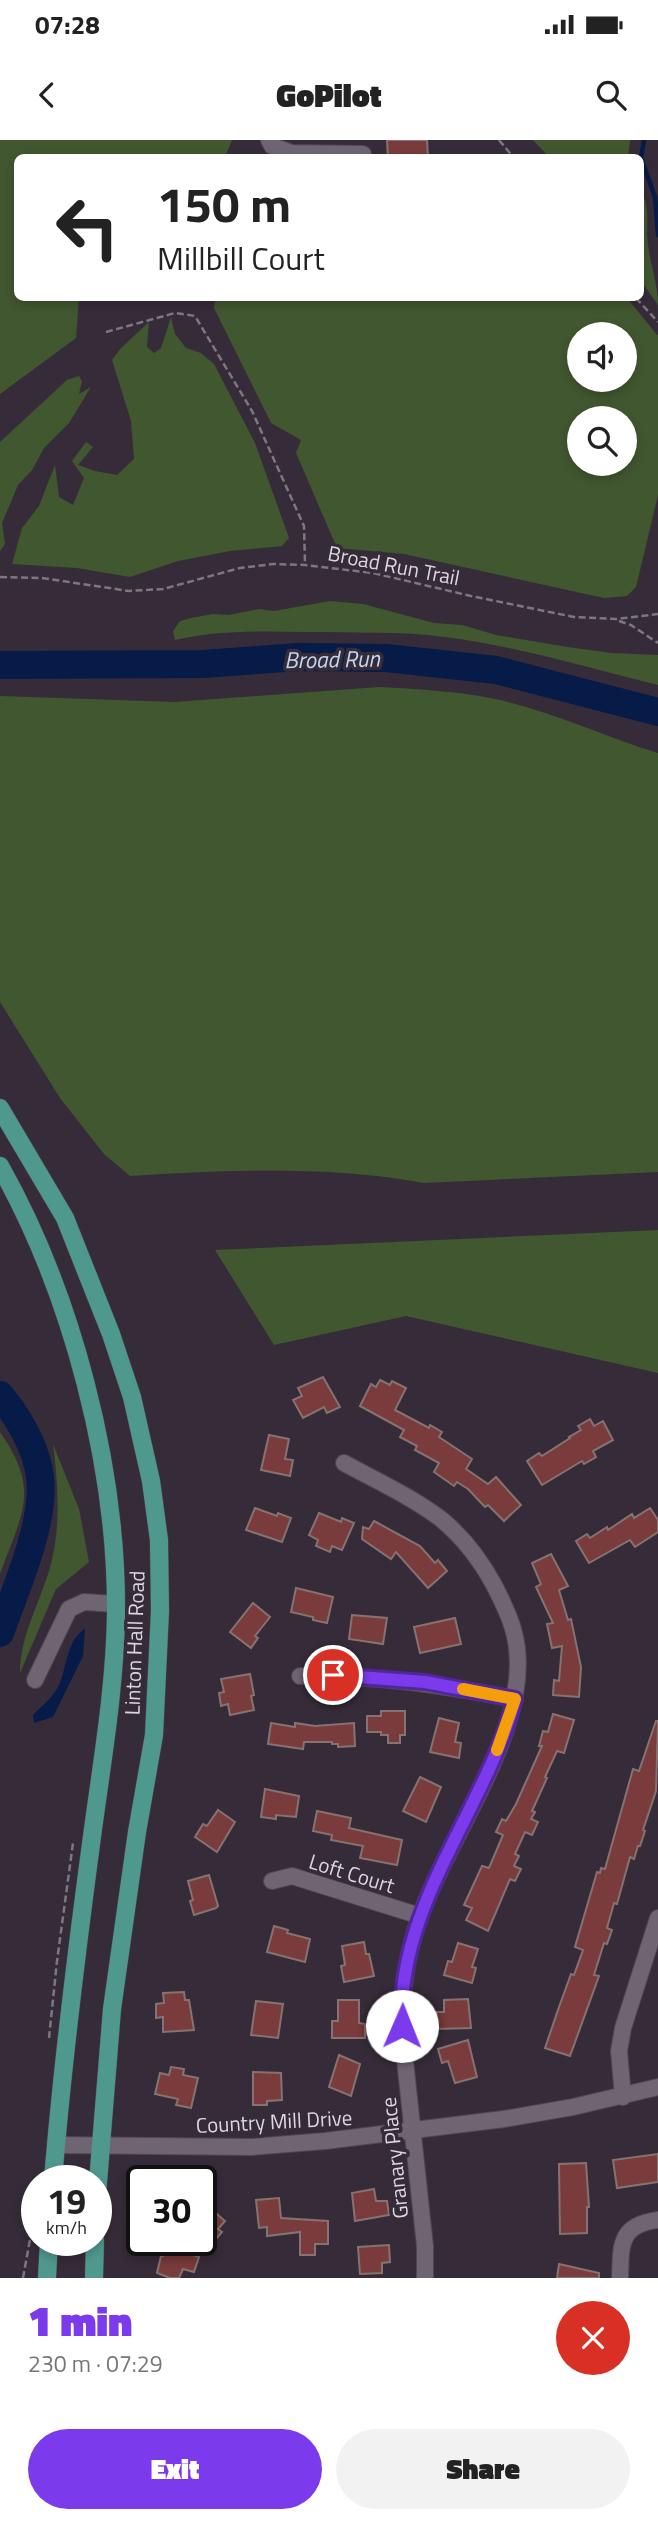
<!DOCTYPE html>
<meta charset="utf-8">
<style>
body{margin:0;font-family:"Titillium Web",sans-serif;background:#f2f2f2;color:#222;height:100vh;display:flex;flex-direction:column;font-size:26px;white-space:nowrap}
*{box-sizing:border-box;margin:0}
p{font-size:23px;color:#767676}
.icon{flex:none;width:38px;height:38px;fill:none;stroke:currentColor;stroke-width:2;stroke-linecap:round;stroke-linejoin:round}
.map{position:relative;height:2138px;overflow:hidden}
.details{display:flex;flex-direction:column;background:#fff;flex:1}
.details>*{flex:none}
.banner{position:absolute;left:14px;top:14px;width:630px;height:147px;border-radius:10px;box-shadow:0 4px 10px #0003;background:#fff;color:#222;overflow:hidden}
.fabs{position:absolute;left:567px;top:182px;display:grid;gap:14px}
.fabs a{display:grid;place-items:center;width:70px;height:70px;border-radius:50%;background:#fff;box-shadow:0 4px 10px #0003;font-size:35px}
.speed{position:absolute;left:21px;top:2025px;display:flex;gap:14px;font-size:35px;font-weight:700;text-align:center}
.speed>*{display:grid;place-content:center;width:91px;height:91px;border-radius:50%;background:#fff;box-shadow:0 4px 10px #0003;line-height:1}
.speed small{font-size:18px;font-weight:400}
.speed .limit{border:4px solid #111;border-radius:10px;background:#fff;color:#111}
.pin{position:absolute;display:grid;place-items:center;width:60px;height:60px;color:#fff;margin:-30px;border:4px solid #fff;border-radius:50%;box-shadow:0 2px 7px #0007}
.me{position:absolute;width:77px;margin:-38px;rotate:1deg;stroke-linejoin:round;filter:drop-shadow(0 0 5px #0008)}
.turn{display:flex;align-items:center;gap:24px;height:147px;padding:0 28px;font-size:32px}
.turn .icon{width:91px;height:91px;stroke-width:2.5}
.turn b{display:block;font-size:49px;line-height:60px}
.round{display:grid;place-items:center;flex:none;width:74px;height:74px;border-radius:37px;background:#f2f2f2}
.overview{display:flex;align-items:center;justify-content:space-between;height:119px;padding:0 28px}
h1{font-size:42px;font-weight:800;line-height:52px;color:#7c3aed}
.action{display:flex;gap:14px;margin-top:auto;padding:14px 28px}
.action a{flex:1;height:80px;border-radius:42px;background:#7c3aed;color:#fff;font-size:28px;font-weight:800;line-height:80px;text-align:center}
.action a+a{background:#f2f2f2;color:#222}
.status{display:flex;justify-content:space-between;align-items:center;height:49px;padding:0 35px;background:#fff;direction:ltr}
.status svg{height:19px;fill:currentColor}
header{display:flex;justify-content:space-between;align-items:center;height:91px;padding:0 28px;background:#fff;font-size:32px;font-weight:800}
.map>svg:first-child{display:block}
</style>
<div class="status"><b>07:28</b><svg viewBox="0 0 49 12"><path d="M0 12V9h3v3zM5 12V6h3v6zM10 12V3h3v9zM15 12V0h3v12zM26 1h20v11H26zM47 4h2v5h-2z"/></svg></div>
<header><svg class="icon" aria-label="back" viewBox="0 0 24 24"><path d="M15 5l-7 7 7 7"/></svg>GoPilot<svg class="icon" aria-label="search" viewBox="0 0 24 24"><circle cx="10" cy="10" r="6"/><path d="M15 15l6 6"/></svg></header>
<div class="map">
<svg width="658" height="2138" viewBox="0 0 658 2138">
<rect width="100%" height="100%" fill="#362c39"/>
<g fill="#415730" fill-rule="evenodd">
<path d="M 0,0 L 232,0 L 225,17 L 18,18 L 18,158 L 79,158 L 76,198 L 0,254 Z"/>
<path d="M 533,0 L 630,0 L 628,17 L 549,17 Z"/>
<path d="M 640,49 C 652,70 645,81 648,104 C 650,124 658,144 658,165 L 641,141 Z"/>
<path d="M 215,158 L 627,158 L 658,196 L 658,355 L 636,447 L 627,456 L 604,458 L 404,414 L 337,408 L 296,313 L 301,300 L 271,283 L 214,168 ZM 579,194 L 625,194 L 625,240 L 579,240 ZM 579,278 L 625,278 L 625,324 L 579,324 Z"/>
<path d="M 171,177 L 175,194 L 186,208 L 201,213 L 214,224 L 255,303 L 289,398 L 282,406 L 230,411 L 178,421 L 130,437 L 77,428 L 12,424 L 22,388 L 39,366 L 55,325 L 59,357 L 73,365 L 84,338 L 72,321 L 86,302 L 93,307 L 78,325 L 95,331 L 117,335 L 134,319 L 131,281 L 112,220 L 121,208 L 149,182 L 147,207 L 154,213 L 161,208 Z"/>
<path d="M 79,236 L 82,241 L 79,254 L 91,247 L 69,283 L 44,308 L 32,330 L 18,345 L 2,383 L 5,404 L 0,411 L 0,302 L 67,240 Z"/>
<path d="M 330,461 L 363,464 L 434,483 L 462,485 L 496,495 L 568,507 L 611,513 L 658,515 L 658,545 C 588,528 517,506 445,497 C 400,491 353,493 307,492 C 264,491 217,490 175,500 L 173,491 L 180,481 L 191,478 L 213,474 L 229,475 L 259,469 L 274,471 Z"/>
<path d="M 379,547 C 416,549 454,551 490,558 C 548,569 602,596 658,613 L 658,1032 L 424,1043 C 327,1025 227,1030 130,1036 L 104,1014 L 60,958 L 0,862 L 0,556 L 175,562 Z"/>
<path d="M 658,1090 L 658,1233 L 406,1176 L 274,1205 L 215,1110 Z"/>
<path d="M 0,1292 C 41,1351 22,1373 0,1434 Z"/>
<path d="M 53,1304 L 79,1369 L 89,1422 L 56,1449 L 20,1533 C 20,1495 41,1461 51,1424 C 61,1385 58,1343 53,1304 Z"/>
</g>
<path fill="#061b47" d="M 85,1489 L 83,1516 L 53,1577 L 34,1583 L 33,1575 C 42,1566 54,1556 59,1545 C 67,1527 67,1499 85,1489 Z"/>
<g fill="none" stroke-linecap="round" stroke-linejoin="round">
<path stroke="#061b47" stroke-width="4.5" d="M 644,0 L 641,18 L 655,57 L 658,95"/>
<g stroke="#061b47" stroke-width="28">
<path d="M 0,525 L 203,524 L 298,517 L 386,518 L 496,530 L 658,572"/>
<path d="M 0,1255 C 18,1276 37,1309 40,1337 C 46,1382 15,1450 0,1493"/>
</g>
</g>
<g fill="#793b3b" stroke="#867271" stroke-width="2">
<path d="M 387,0 L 427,0 L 428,18 L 388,18 Z"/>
<path d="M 323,1237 L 340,1267 L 327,1273 L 324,1267 L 303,1278 L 293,1260 L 302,1256 L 298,1248 Z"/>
<path d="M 380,1240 L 390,1245 L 392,1241 L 406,1248 L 395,1270 L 429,1288 L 430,1285 L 442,1292 L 439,1297 L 472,1319 L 466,1329 L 488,1344 L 496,1337 L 521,1365 L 504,1381 L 488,1365 L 485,1367 L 468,1349 L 457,1342 L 454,1346 L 434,1332 L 439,1323 L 415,1310 L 417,1306 L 400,1297 L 404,1290 L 360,1266 L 371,1244 L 376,1247 Z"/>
<path d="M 590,1279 L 594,1286 L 603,1281 L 613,1300 L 593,1311 L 596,1317 L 584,1324 L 582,1321 L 542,1345 L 527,1321 L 539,1313 L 542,1316 L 570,1298 L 569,1297 L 581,1290 L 578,1286 Z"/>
<path d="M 269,1295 L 289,1299 L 285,1319 L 293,1320 L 290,1336 L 261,1330 Z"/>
<path d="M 255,1368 L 277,1376 L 278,1373 L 291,1378 L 282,1402 L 246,1390 Z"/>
<path d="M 650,1368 L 658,1380 L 658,1392 L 635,1407 L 630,1400 L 589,1423 L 576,1401 L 587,1394 L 590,1398 L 607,1387 L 608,1390 L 632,1374 L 634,1378 Z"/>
<path d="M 319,1373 L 341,1382 L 342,1378 L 354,1383 L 342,1410 L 332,1406 L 330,1412 L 316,1406 L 318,1400 L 309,1395 Z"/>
<path d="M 374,1381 L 420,1406 L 435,1423 L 438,1420 L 447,1431 L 428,1448 L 396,1412 L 391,1419 L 362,1399 L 363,1387 L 369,1389 Z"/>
<path d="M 551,1414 L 568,1446 L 559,1450 L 568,1480 L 571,1479 L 581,1527 L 579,1557 L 553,1555 L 554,1540 L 559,1541 L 562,1506 L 552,1508 L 547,1484 L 553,1483 L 536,1447 L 541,1444 L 532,1423 Z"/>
<path d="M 296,1448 L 333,1457 L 327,1483 L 313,1480 L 313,1477 L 291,1472 Z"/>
<path d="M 253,1463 L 270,1477 L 255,1496 L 258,1498 L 251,1508 L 230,1492 Z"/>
<path d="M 352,1475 L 387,1478 L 383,1504 L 349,1499 Z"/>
<path d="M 455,1478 L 461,1504 L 420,1513 L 414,1487 Z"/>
<path d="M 250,1534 L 254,1555 L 251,1556 L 254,1570 L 230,1575 L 228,1564 L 221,1566 L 219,1553 L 224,1552 L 221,1539 Z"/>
<path d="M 381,1571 L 405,1571 L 405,1595 L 400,1595 L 400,1603 L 388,1603 L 388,1595 L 381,1595 L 381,1592 L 367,1592 L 367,1576 L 381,1576 Z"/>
<path d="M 553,1574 L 574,1580 L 564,1613 L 557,1611 L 545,1637 L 547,1638 L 532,1671 L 535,1672 L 531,1679 L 538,1682 L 532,1695 L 525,1692 L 515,1714 L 519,1716 L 514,1726 L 521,1729 L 515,1741 L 510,1739 L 488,1791 L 466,1780 L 472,1768 L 464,1765 L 482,1726 L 489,1728 L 503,1695 L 496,1692 L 502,1679 L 506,1681 L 516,1664 L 542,1606 L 539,1606 L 543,1591 L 548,1592 Z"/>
<path d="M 439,1578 L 459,1583 L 455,1602 L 461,1603 L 459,1618 L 430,1612 Z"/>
<path d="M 656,1581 L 658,1581 L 656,1651 L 643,1690 L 645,1691 L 640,1706 L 638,1706 L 634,1719 L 630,1717 L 617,1764 L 614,1763 L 607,1788 L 612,1790 L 607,1804 L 604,1803 L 594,1835 L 599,1836 L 570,1916 L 545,1908 L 559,1867 L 571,1834 L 574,1835 L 583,1810 L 575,1807 L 597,1732 L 600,1733 L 601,1728 L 605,1729 L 633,1629 L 639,1631 Z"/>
<path d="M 271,1583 L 295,1587 L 295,1583 L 315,1586 L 354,1583 L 355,1606 L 338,1607 L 338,1604 L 332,1604 L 332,1602 L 304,1602 L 303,1609 L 268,1604 Z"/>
<path d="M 420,1637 L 441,1647 L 426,1682 L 403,1671 Z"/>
<path d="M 265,1649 L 299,1656 L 296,1677 L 276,1675 L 276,1679 L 261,1677 Z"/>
<path d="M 218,1670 L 235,1682 L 217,1712 L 195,1697 L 203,1684 L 207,1686 Z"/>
<path d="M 317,1671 L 351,1678 L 349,1688 L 402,1700 L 397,1725 L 360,1718 L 363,1706 L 331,1700 L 332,1695 L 313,1691 Z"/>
<path d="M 209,1735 L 218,1766 L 216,1768 L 194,1775 L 190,1761 L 193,1760 L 188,1741 Z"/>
<path d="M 274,1786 L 288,1790 L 287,1793 L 310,1799 L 305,1822 L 267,1812 Z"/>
<path d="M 364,1802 L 366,1814 L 369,1814 L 374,1836 L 344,1842 L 341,1826 L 345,1825 L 342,1806 Z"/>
<path d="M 458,1803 L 478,1809 L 472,1827 L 476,1828 L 472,1843 L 444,1835 L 448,1821 L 452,1822 Z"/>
<path d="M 184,1852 L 185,1860 L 189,1860 L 194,1890 L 163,1892 L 163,1877 L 156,1878 L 156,1864 L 164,1863 L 163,1853 Z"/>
<path d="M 468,1859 L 471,1888 L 436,1889 L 436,1872 L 444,1872 L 444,1860 Z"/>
<path d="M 338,1860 L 359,1860 L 359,1883 L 365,1884 L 365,1898 L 332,1898 L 332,1881 L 338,1881 Z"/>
<path d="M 256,1861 L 283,1864 L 278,1898 L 251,1895 Z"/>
<path d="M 468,1900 L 477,1937 L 455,1943 L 448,1921 L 442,1923 L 438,1909 Z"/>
<path d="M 339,1915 L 360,1924 L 351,1956 L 329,1947 Z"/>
<path d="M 171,1927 L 184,1929 L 183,1935 L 198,1938 L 191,1968 L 176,1965 L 178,1959 L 155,1954 L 160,1933 L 169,1935 Z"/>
<path d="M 253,1932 L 281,1933 L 282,1960 L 267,1961 L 267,1965 L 253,1965 Z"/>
<path d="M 658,2014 L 658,2042 L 617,2048 L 613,2020 Z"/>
<path d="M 586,2023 L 589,2067 L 587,2067 L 587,2093 L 560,2094 L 559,2024 Z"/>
<path d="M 374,2049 L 376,2061 L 387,2061 L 389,2075 L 355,2081 L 352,2053 Z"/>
<path d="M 279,2058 L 281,2078 L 328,2081 L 328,2104 L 315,2104 L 315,2115 L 300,2115 L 300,2092 L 267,2096 L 267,2087 L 259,2088 L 256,2060 Z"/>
<path d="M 201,2060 L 225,2081 L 218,2089 L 222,2092 L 210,2106 L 201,2098 Z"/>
<path d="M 389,2105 L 390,2122 L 382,2123 L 382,2133 L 360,2134 L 358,2107 Z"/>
<path d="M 167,2106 L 199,2117 L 194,2132 L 183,2129 L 179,2138 L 170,2138 L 157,2133 L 161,2116 L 163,2116 Z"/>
<path d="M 559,2124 L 599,2133 L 599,2138 L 557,2138 Z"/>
</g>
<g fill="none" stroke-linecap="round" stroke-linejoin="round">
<g stroke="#4f4751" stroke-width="18">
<g id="minor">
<path d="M 269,0 L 272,6 L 292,13 L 363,14"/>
<path d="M 344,1323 C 377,1341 412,1357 441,1379 C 464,1398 480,1419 494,1445 C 501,1459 509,1474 513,1489 C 540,1579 449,1693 420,1777 C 405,1818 400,1858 403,1902 L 425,2106 L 425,2138"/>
<path d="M 300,1536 C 377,1535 440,1545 515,1559"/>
<path d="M 35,1540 L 69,1469 L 84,1462 L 116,1464"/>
<path d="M 272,1741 L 292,1736 L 420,1776"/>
<path d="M 623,1957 L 619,1911 L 623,1888 L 658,1778"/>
<path d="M 56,2005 L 252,2007 L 325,2001 L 504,1979 L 573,1967 L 658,1947"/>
<path d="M 620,2138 C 621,2105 619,2085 658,2080"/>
</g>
</g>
<g stroke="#4f4751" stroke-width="19">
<g id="major">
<path d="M 0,968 L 65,1078 L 111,1194 L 132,1257 L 151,1341 L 159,1400 L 160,1471 L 154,1595 L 137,1692 L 112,1869 L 96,2067"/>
<path d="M 0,1026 C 72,1154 117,1326 116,1473 C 115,1551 101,1627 91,1704 C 76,1816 62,1928 53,2040"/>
<path d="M 47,2138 L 49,2100"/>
<path d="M 94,2138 L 95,2100"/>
</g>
</g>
<g stroke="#7e7681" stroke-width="2.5" stroke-dasharray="7 3.5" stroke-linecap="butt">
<path d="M 499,0 L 514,18"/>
<path d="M 636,158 L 658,182"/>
<path d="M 106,192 L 175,173 L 195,176 L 252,271 L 304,386 L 305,424"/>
<path d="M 0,437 L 42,438 L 129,451 L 163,449 L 240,428 L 273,424 L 305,425 L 373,433 L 471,456 L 574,477 L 616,479 L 658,474"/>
<path d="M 619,481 L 631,485 L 658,503"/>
<path d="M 49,1898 L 57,1821 L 73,1703"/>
<path d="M 23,2138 L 35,2072 L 37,2051"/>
</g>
<use href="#minor" stroke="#6f6472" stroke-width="16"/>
<use href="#major" stroke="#4f988e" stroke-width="18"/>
</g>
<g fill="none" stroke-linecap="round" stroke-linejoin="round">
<g stroke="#51269a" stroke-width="18">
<path id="route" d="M 333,1535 L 425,1542 L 515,1559 C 485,1671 396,1765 402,1886"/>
</g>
<use href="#route" stroke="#7c3aed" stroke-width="12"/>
<path stroke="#f59e0b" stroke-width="12" d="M 463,1549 L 515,1559 L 497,1610"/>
</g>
<g text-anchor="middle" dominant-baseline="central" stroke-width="7" stroke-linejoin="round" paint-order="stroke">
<g font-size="21" fill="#dcd6de" stroke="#362c39">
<text transform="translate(394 425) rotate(11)">Broad Run Trail</text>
<text transform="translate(134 1503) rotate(-88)">Linton Hall Road</text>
<text transform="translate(352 1733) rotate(17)">Loft Court</text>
<text transform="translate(274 1981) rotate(-3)">Country Mill Drive</text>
<text transform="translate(394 2018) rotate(-96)">Granary Place</text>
</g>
<g font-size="23" font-style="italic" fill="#c4d5f4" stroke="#362c39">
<text transform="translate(332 519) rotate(-1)">Broad Run</text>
</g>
</g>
</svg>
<div class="fabs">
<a><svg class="icon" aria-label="sound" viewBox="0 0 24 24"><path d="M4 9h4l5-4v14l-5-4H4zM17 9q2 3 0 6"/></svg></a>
<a><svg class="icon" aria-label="search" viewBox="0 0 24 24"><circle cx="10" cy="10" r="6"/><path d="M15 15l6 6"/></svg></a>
</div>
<div class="speed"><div>19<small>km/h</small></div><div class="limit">30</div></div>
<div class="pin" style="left:333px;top:1535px;background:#d93025"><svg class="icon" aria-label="arrive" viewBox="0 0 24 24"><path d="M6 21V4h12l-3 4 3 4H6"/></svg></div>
<svg class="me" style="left:402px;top:1886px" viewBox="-20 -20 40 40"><circle r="19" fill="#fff"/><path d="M0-13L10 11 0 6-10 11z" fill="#7c3aed"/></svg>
<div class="banner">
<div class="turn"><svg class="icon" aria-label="left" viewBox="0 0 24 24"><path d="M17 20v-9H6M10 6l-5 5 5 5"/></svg><div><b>150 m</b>Millbill Court</div></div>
</div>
</div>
<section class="details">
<div class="overview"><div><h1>1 min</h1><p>230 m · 07:29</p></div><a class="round" style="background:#d93025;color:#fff"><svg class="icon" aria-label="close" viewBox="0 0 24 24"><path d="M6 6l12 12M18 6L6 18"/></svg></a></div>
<div class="action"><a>Exit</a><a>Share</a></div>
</section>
